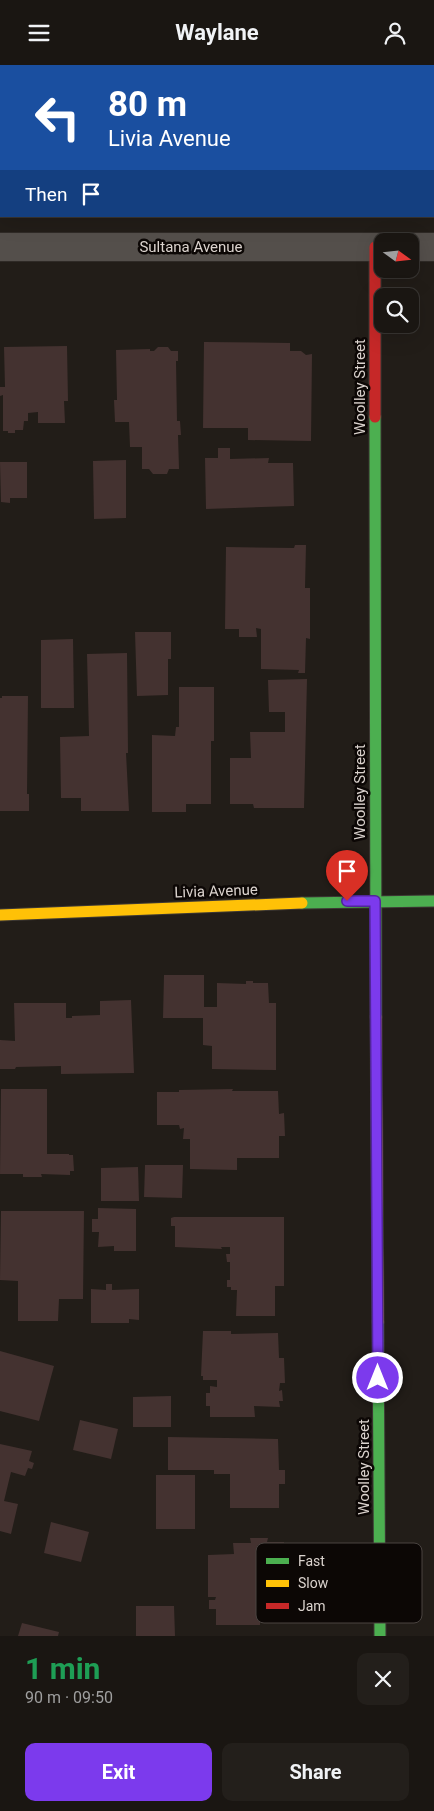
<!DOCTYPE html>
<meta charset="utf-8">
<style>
body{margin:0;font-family:Roboto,sans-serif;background:#231f1b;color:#f1f3f6;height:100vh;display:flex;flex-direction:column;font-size:19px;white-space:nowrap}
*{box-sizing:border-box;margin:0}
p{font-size:16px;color:#9f9f9f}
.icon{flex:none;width:28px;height:28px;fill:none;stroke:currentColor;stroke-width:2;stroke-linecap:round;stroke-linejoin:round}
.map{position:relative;height:1571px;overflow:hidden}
.panel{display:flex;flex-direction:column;background:#1a1612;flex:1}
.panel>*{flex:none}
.top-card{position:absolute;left:0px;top:0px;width:435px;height:152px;box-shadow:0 5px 20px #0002,0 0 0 1px #383532;background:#1a4fa0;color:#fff;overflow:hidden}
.needle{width:32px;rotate:105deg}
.buttons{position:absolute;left:374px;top:168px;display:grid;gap:10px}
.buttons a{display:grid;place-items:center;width:45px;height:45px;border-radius:10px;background:#1a1612;box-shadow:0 5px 20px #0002,0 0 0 1px #383532;font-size:25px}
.pin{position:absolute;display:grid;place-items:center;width:42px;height:42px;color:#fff;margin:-51px -21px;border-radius:50% 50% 50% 0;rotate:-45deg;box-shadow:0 0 5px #0007}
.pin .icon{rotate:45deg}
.me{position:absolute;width:55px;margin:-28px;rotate:0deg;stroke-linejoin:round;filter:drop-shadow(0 0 4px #0008)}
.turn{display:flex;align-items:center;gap:18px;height:105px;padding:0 25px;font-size:22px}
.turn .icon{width:65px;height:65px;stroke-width:2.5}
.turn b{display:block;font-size:35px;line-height:42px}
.then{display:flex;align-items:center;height:48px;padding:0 25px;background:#0003;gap:10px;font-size:19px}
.round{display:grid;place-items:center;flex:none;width:52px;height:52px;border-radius:10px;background:#231f1b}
.headline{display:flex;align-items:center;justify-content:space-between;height:85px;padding:0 25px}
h1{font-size:30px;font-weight:700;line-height:38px;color:#1e9e55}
.primary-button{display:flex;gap:10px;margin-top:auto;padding:10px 25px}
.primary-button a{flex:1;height:58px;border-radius:10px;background:#7c3aed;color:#fff;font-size:20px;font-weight:700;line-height:58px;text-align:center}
.primary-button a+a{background:#231f1b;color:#f1f3f6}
header{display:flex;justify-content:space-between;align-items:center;height:65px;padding:0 25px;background:#1a1612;font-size:22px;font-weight:700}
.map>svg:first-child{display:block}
</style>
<header><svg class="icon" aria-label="menu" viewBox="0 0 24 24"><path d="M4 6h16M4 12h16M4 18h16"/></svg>Waylane<svg class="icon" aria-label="person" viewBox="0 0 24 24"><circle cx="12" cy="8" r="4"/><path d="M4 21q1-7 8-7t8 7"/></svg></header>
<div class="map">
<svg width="434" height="1571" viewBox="0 0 434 1571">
<rect width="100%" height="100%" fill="#221d18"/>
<g fill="#443230">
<path d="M 204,277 L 290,278 L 290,286 L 301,286 L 306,290 L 312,289 L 311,376 L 248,375 L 248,363 L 203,363 Z"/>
<path d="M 67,281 L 68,336 L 64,336 L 65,358 L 38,358 L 38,347 L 28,348 L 28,356 L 24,356 L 23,365 L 15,365 L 15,368 L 8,368 L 8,366 L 3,366 L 3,330 L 0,331 L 0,322 L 5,322 L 4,282 Z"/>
<path d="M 158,282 L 168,282 L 171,286 L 178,286 L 178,296 L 176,296 L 177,356 L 180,356 L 181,370 L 178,370 L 179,404 L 169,404 L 167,409 L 153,409 L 149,404 L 142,404 L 142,382 L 130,382 L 129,357 L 115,357 L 114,335 L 117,335 L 116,285 L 150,284 L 150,286 L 154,286 Z"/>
<path d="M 218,383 L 230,383 L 230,394 L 269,393 L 268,398 L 293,398 L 294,441 L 206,444 L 205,393 L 218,393 Z"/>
<path d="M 126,395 L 126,453 L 94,454 L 93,396 Z"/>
<path d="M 0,397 L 27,397 L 27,433 L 10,433 L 10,438 L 1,437 Z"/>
<path d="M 295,480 L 306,480 L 305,523 L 310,523 L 310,574 L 306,573 L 305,608 L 298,608 L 299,605 L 261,604 L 261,564 L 256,563 L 257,572 L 239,572 L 239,564 L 225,564 L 226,482 L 294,483 Z"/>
<path d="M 135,567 L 171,567 L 171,594 L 168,594 L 168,630 L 137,631 Z"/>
<path d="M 73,574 L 74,643 L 41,643 L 41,575 Z"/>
<path d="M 127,588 L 128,688 L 126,688 L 129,746 L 81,746 L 81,733 L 61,733 L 60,672 L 89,671 L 87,589 Z"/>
<path d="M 307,614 L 304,743 L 254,743 L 253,739 L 230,739 L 230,693 L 251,693 L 250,667 L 285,667 L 285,647 L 269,647 L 268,615 Z"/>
<path d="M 179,622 L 214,622 L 214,676 L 211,676 L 211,739 L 186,739 L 186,747 L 152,747 L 152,670 L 175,671 L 176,662 L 179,662 Z"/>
<path d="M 2,631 L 28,631 L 27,729 L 29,729 L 29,746 L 0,746 L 0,633 L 2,633 Z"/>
<path d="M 164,910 L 204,910 L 204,942 L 217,942 L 217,918 L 246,919 L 246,916 L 253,916 L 253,918 L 268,918 L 269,938 L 276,938 L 276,1005 L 212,1004 L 212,981 L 203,980 L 203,953 L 163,953 Z"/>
<path d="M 131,935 L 134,1008 L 61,1009 L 61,1001 L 16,1002 L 15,1004 L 0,1004 L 0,975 L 15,976 L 14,938 L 66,938 L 66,953 L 72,953 L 72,951 L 100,950 L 100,936 Z"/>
<path d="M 1,1024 L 47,1024 L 47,1089 L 69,1089 L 69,1090 L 73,1090 L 74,1106 L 70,1106 L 70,1110 L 41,1109 L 42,1112 L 23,1112 L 23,1109 L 0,1109 Z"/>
<path d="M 233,1024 L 232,1026 L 278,1026 L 279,1049 L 284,1048 L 285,1071 L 279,1071 L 279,1093 L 237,1093 L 237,1105 L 190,1104 L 190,1074 L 183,1074 L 184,1063 L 180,1064 L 179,1060 L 157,1060 L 157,1027 L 179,1027 L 179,1025 Z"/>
<path d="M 145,1100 L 183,1100 L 182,1133 L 144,1132 Z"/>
<path d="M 138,1102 L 139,1136 L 101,1136 L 101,1103 Z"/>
<path d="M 98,1143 L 136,1144 L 136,1186 L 114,1186 L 114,1181 L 98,1182 L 99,1167 L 92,1167 L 92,1154 L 98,1154 Z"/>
<path d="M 1,1146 L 84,1146 L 83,1234 L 59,1234 L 58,1256 L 18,1256 L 18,1216 L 0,1215 Z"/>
<path d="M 174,1152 L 284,1152 L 284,1221 L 275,1221 L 275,1251 L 236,1251 L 237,1225 L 231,1225 L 231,1222 L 227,1222 L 227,1215 L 230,1215 L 230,1197 L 227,1197 L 226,1189 L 230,1189 L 230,1182 L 221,1182 L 222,1184 L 175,1182 L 175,1161 L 171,1161 L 171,1153 Z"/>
<path d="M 106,1219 L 112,1219 L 112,1225 L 139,1224 L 139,1255 L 129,1254 L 129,1258 L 91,1258 L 91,1224 L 106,1225 Z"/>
<path d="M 203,1266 L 231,1266 L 231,1269 L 278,1268 L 279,1293 L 284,1293 L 285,1318 L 280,1318 L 279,1326 L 282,1325 L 283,1336 L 279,1336 L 280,1342 L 254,1341 L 255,1352 L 210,1352 L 210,1341 L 206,1341 L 206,1328 L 210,1328 L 210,1321 L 217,1322 L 217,1315 L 203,1315 L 203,1311 L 201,1311 Z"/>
<path d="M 0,1286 L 54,1301 L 39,1356 L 0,1346 Z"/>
<path d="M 171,1331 L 171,1362 L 133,1362 L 133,1332 Z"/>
<path d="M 80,1355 L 118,1364 L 111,1394 L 73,1385 Z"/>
<path d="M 168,1372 L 278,1374 L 279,1405 L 285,1405 L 285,1419 L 279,1419 L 279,1443 L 230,1443 L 230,1409 L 214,1409 L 214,1405 L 168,1405 Z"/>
<path d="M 0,1379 L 32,1386 L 29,1396 L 34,1398 L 32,1404 L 28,1403 L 25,1411 L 11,1407 L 4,1436 L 18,1439 L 11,1469 L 0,1466 Z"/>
<rect x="156" y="1410" width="39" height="54"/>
<path d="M 51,1457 L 89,1467 L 81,1497 L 44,1488 Z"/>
<path d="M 250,1473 L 268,1473 L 267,1477 L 284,1477 L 285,1551 L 260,1551 L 260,1560 L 216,1560 L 216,1544 L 209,1544 L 209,1535 L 215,1535 L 216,1532 L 208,1532 L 208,1490 L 234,1489 L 233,1478 L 251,1478 Z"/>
<path d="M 136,1541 L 174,1541 L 175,1571 L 136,1571 Z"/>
<path d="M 22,1558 L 59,1567 L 58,1571 L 18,1571 Z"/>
</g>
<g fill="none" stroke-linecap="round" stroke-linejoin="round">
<g stroke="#3d3834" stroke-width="29">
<g id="street">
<path d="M 0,182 L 382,182"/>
<path d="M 410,182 L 434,182"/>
</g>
</g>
<g stroke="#3d3834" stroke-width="13">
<g id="fast">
<path d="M 375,352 L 376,952"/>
<path d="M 302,838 L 434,836"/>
<path d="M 378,1257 L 380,1571"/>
</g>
</g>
<g stroke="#3d3834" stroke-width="13">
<g id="slow">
<path d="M 0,850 L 302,838"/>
<path d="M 376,952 L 378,1257"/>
</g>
</g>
<g stroke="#3d3834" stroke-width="13">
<path id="jam" d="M 375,182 L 375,352"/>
</g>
<use href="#street" stroke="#544f4b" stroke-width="28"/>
<use href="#fast" stroke="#4caf50" stroke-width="11"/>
<use href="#slow" stroke="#ffc107" stroke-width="11"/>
<use href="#jam" stroke="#c62828" stroke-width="11"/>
</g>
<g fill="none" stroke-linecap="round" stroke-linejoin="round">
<g stroke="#51269a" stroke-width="12">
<path id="route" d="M 347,836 L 375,836 L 378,1313"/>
</g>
<use href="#route" stroke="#7c3aed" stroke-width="9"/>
</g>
<g text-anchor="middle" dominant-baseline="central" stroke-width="5" stroke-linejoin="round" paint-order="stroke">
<g font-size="15" fill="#dbd3ce" stroke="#0c0705">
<text x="191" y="182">Sultana Avenue</text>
<text transform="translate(360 322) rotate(-90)">Woolley Street</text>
<text transform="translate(360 727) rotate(-90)">Woolley Street</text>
<text transform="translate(216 826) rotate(-2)">Livia Avenue</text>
<text transform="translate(364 1402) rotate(-90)">Woolley Street</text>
</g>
</g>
<rect x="256" y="1478" width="166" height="80" rx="8" fill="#0c0705" stroke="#4a4441" stroke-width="1"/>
<rect x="266" y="1493" width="23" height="6" fill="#4caf50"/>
<rect x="266" y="1515" width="23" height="7" fill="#ffc107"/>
<rect x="266" y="1538" width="23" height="6" fill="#c62828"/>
<g font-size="14" fill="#dbd3ce">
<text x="298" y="1501">Fast</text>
<text x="298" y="1523">Slow</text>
<text x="298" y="1546">Jam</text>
</g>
</svg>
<div class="buttons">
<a><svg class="needle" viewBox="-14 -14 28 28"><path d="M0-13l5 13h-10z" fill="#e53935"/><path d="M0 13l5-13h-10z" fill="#9f9f9f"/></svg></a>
<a><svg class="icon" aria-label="search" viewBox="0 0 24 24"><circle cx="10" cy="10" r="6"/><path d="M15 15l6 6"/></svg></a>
</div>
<div class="pin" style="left:347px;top:836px;background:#d93025"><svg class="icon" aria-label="arrive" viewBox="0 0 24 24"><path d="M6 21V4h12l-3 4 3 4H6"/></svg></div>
<svg class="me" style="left:378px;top:1313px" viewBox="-20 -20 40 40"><circle r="17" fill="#7c3aed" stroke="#fff" stroke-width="3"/><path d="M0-11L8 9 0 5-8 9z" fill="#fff"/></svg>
<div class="top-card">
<div class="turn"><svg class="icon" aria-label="left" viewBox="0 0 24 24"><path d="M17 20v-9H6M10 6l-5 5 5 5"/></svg><div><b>80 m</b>Livia Avenue</div></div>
<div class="then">Then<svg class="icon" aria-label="arrive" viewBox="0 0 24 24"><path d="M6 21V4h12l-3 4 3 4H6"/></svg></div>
</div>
</div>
<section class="panel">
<div class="headline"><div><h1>1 min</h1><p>90 m · 09:50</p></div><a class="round"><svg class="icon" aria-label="close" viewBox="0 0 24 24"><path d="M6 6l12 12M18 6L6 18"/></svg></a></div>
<div class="primary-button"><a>Exit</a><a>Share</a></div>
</section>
